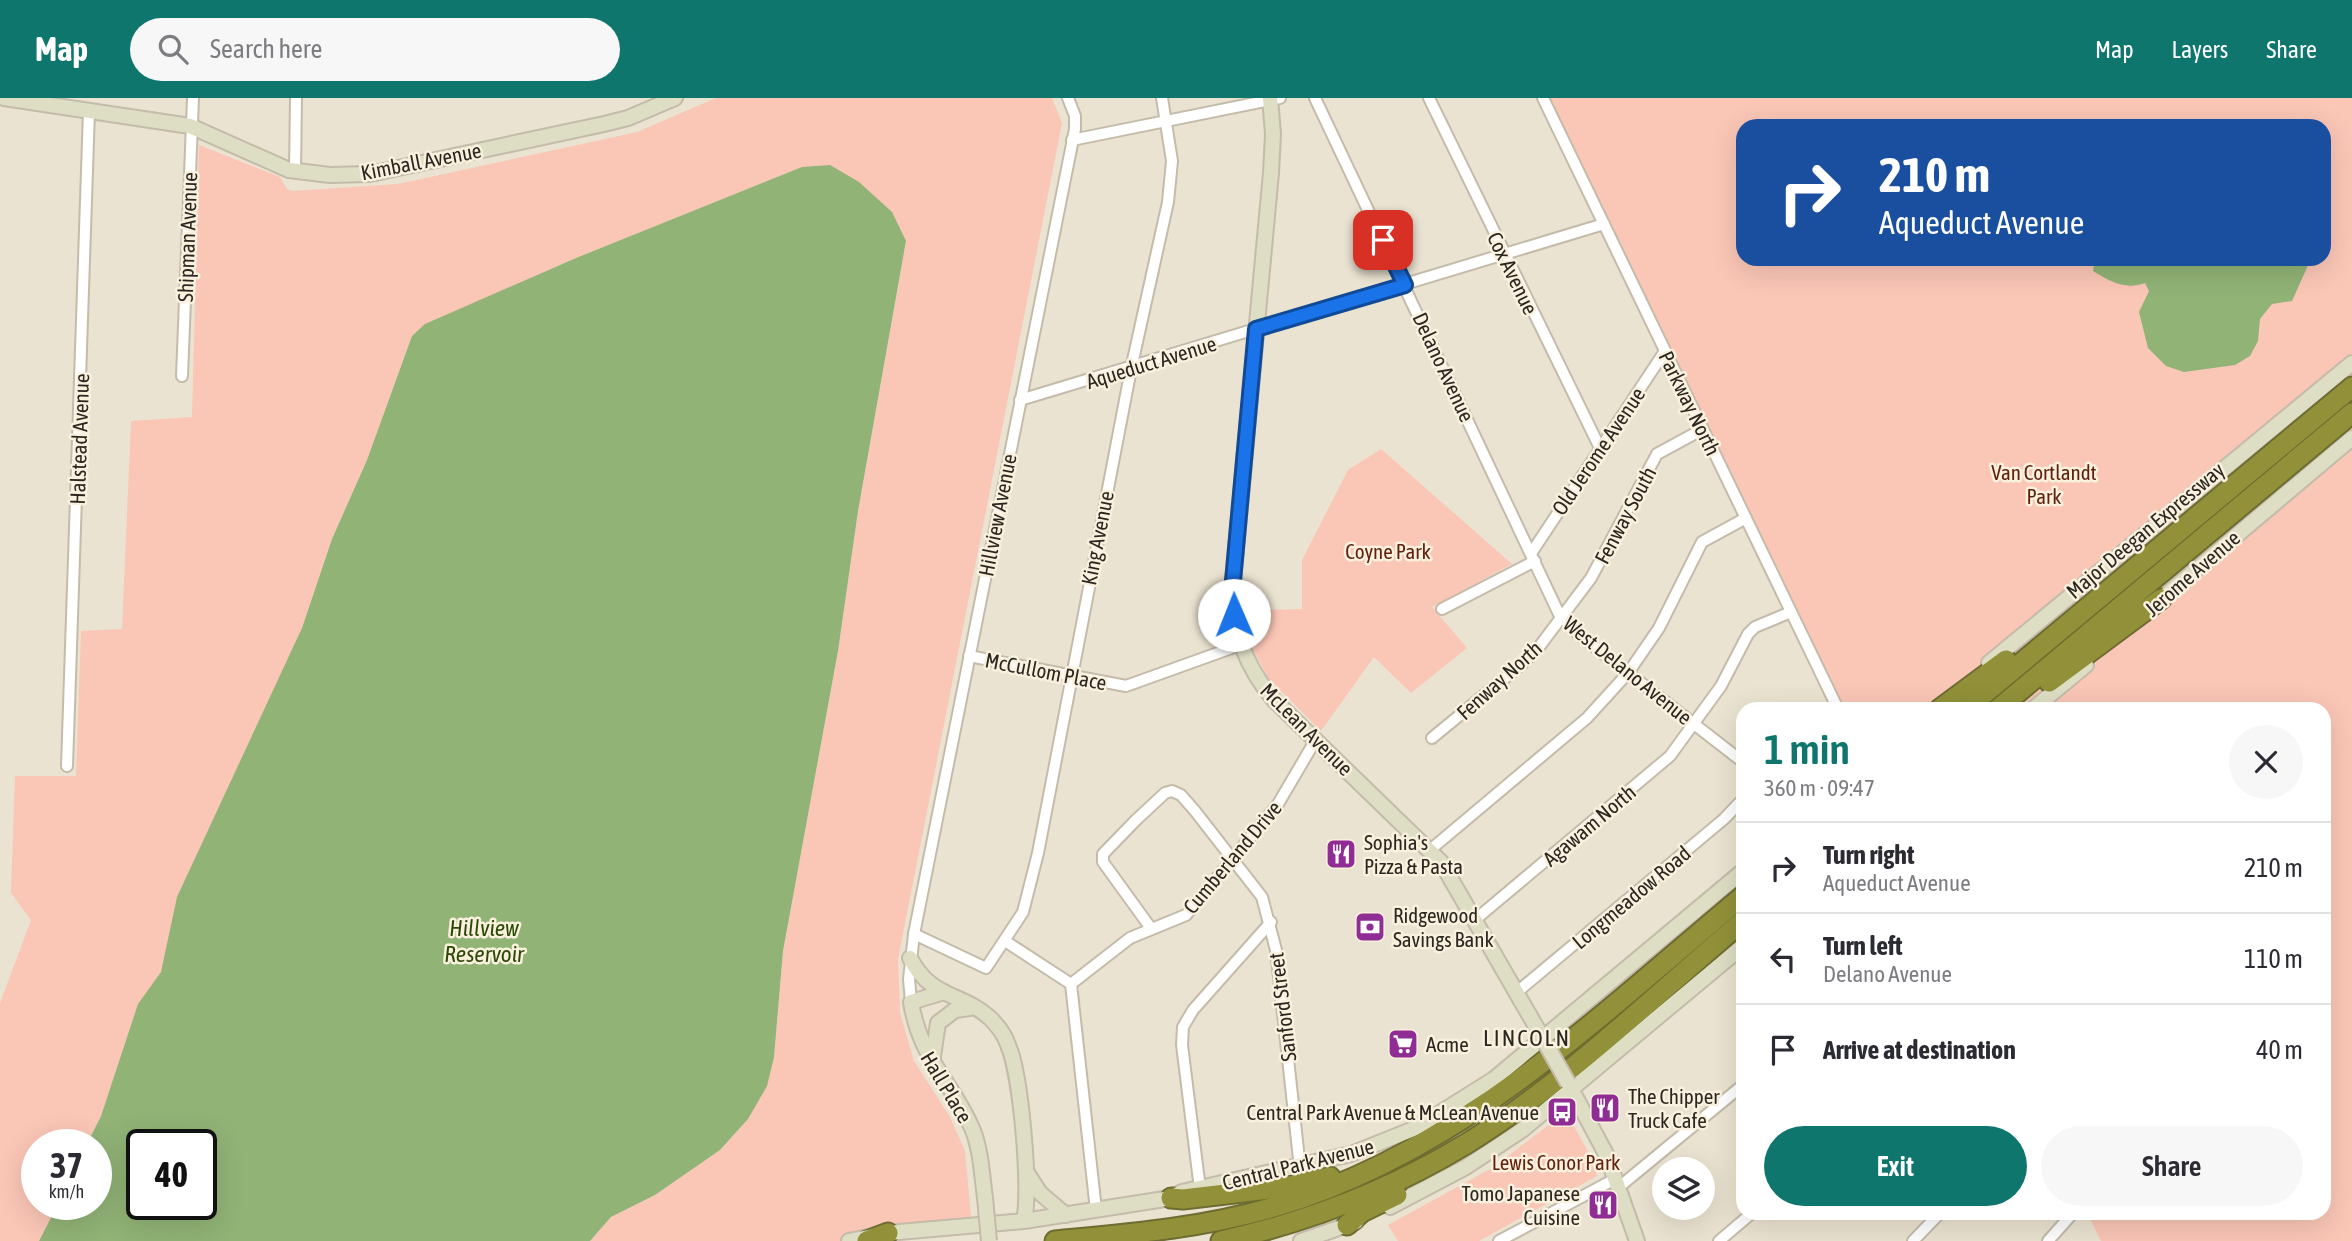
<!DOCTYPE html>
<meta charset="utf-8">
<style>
body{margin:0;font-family:"Asap Condensed",sans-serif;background:#f7f7f7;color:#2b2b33;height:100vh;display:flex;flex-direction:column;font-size:26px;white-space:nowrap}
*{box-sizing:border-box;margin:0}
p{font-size:23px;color:#7c7c81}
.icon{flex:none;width:38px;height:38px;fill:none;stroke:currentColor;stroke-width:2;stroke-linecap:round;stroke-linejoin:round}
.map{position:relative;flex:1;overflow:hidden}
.details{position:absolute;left:1736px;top:604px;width:595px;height:518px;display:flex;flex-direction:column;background:#fff;border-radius:21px;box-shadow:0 7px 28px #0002}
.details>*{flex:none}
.hud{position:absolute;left:1736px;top:21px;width:595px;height:147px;border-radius:21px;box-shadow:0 7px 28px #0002;background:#1a4fa0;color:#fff;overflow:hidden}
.fabs{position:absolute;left:1652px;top:1059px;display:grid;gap:14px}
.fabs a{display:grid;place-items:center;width:63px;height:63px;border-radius:50%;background:#fff;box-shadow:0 7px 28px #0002;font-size:35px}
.speed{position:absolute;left:21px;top:1031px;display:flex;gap:14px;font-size:35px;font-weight:700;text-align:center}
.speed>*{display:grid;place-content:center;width:91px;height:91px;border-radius:50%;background:#fff;box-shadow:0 7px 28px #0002;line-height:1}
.speed small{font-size:18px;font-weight:400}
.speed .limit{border:4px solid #111;border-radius:10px;background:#fff;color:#111}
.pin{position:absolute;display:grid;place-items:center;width:60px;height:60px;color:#fff;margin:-30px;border-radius:14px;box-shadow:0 4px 10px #0006}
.me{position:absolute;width:77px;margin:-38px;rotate:359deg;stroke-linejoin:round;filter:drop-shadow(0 0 5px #0008)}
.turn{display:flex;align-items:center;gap:24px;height:147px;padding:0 28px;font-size:32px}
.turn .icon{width:91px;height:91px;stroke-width:2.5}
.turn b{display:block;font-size:49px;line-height:60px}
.round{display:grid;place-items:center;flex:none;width:74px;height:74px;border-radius:37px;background:#f7f7f7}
.headline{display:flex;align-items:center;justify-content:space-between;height:119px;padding:0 28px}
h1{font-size:42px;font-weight:600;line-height:52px;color:#0f766e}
.primary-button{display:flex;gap:14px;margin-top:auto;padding:14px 28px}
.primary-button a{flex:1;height:80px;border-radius:42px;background:#0f766e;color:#fff;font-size:28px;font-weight:600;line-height:80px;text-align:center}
.primary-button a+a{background:#f7f7f7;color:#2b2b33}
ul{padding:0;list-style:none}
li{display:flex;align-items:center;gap:21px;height:91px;padding:0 28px;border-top:2px solid #e1e1e2}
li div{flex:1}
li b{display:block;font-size:26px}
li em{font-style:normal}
header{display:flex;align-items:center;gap:42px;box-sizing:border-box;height:98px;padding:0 35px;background:#0f766e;color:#fff}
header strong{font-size:33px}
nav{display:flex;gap:38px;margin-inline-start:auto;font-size:24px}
.search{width:490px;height:63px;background:#f7f7f7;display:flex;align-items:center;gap:18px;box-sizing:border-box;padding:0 24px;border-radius:38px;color:#7c7c81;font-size:26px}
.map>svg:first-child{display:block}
</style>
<header>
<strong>Map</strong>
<div class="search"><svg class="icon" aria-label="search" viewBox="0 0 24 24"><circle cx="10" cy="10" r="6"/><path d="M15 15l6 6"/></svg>Search here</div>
<nav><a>Map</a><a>Layers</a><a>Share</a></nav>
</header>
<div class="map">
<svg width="2352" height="1143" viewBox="0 0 2352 1143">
<rect width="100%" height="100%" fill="#ebe3d1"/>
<g fill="#fac6b6" fill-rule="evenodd">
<path d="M 716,0 L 1052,0 L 1062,25 L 898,861 L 900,915 L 914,963 L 950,1019 L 965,1053 L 971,1119 L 839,1143 L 590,1143 L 611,1119 L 655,1097 L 720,1052 L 748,1021 L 774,959 L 783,853 L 838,553 L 858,413 L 906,144 L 802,69 L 576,160 L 426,226 L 412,238 L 367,362 L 332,441 L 302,530 L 161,874 L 138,907 L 101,1018 L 87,1046 L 37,1046 L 37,1106 L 58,1106 L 39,1143 L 0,1143 L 0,905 L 31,822 L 11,795 L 15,678 L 76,678 L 81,533 L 122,531 L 131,323 L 192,319 L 199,47 L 280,79 L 287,91 L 293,93 L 398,86 L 550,53 L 637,34 Z"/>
<path d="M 1550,0 L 2352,0 L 2352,1143 L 2101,1143 L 2087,1115 L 2324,1115 L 2324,611 L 1844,611 ZM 1743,28 L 2324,28 L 2324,161 L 1743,161 Z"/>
<path d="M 1381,351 L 1512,466 L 1432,509 L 1467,550 L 1411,595 L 1374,559 L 1321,633 L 1268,580 L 1249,543 L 1256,512 L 1302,511 L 1302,462 L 1348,372 Z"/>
<path d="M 1566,1014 L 1592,1061 L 1597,1078 L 1479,1143 L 1398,1143 L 1388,1127 L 1492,1070 Z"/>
</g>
<g fill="#91b376" fill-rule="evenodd">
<path d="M 830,67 L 859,84 L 892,114 L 906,143 L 858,413 L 838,553 L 783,853 L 774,959 L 767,988 L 748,1021 L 720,1052 L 655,1097 L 611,1119 L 590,1143 L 39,1143 L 58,1106 L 96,1106 L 96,1046 L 87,1046 L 101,1018 L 138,906 L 161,874 L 177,799 L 302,530 L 332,441 L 367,362 L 412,238 L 425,226 L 576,160 L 802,69 ZM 142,1046 L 201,1046 L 201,1106 L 142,1106 Z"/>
<path d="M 2095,161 L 2308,161 L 2309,165 L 2292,203 L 2272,206 L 2260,221 L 2258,243 L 2250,258 L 2235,267 L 2184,274 L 2166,268 L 2148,250 L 2139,214 L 2149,193 L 2145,185 C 2125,192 2111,184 2093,173 Z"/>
</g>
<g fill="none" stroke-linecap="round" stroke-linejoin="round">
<g stroke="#c4bbaa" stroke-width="14">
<g id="street">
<path d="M 1315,0 L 1559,516 L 1578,536 L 1743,664"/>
<path d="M 1429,0 L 1600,350"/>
<path d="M 1543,0 L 1838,611"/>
<path d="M 1072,42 L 1280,0"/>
<path d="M 295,73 L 296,0"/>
<path d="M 182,278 L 193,0"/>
<path d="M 1020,302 L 1604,126"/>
<path d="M 1532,454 L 1665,253"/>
<path d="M 1442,511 L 1535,463"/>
<path d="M 969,558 L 1126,588 L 1240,547"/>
<path d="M 1432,640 L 1522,566 L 1539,549 L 1591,480 L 1657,356 L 1703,331"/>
<path d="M 67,668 L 89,13"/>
<path d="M 1430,752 L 1587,620 L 1628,575 L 1659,530 L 1702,444 L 1746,420"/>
<path d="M 1476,821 L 1670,658 L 1721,588 L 1748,536 L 1755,529 L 1791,514"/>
<path d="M 1150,829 L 1103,764 L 1103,756 L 1136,722 L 1165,695 L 1172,693 L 1181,697 L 1195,713 L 1262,799 L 1276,852 L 1300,1070"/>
<path d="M 914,836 L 986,870 L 1023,814 L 1038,755 L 1131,271 L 1168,104 L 1172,63 L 1162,0"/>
<path d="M 1005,843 L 1071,886"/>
<path d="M 1071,886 L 1130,840 L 1186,817 L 1278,706 L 1315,643"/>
<path d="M 1071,886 L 1096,1112"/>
<path d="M 1517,894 L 1724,721 L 1743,701"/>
<path d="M 911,904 L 909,881 L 914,836 L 1075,31 L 1075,18 L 1068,0"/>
<path d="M 1619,1089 L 1743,987"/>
<path d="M 1200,1091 L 1182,947 L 1183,929 L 1193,912 L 1271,824"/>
<path d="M 1499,1143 L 1615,1081"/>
<path d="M 1719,1143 L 1752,1115"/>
<path d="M 1913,1143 L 1940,1115"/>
<path d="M 2048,1143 L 2073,1115"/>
</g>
</g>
<g stroke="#c4bbaa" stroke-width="18">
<g id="secondary">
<path d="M 4,0 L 190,28 L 289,72 L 330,77 L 370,76 L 604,26 L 628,20 L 675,0"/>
<path d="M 1270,0 L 1273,36 L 1271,75 L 1233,483 C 1231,529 1244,567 1274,602 L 1441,764 L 1546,946"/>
<path d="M 2154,507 L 2352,340"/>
<path d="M 1989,565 L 2352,265"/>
<path d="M 2033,611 L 2086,567"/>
<path d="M 910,860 C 931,901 961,894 990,920 C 997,927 1005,937 1008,947 C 1021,976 1031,1092 1024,1123"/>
<path d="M 941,895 L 911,904 C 920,961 951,982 972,1030 C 981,1051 982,1078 985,1100"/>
<path d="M 932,965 L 938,925 L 955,912 L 970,910"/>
<path d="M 1568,985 L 1607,1058 L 1637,1143"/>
<path d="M 1027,1075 L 1040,1095 L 1066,1117"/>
<path d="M 1390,1109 L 1466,1069 L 1522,1032 L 1743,848"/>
<path d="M 849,1143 L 888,1135 L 1024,1123 L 1171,1100 L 1182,1094 L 1351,1056 L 1416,1030 L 1494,981 L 1743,773"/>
<path d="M 1301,1143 L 1356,1124"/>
</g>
</g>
<g stroke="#6e6c30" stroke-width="23">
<g id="highway">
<path d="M 2049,584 L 2161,501"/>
<path d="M 1940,611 L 2006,562"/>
<path d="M 1966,611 L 2352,289"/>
<path d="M 1998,611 L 2352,315"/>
<path d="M 1171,1100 L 1183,1101 L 1286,1089 L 1330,1079"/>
<path d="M 1347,1127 L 1362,1114 L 1397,1097"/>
<path d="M 867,1143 L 888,1135"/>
<path d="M 1055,1143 C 1129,1136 1202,1130 1274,1109 C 1460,1055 1599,918 1743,798"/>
<path d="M 1221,1143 C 1308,1124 1390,1092 1466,1046 C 1565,985 1654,898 1743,823"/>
</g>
</g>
<use href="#street" stroke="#fff" stroke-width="10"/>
<use href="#secondary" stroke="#dedec4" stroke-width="14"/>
<use href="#highway" stroke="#929139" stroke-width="19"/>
<g stroke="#c4bbaa" stroke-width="18" stroke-linecap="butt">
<g id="secondary-bridge">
<path d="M 1546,946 L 1568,985"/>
<path d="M 985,1100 L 989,1143"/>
</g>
</g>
<use href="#secondary-bridge" stroke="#dedec4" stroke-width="14"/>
</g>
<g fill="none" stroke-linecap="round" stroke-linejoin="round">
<g stroke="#114b97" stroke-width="18">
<path id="route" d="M 1234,517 L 1233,483 L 1256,231 L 1405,187 L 1383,142"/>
</g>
<use href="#route" stroke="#1a73e8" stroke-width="12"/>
</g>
<defs>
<g id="restaurant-square" transform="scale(1.575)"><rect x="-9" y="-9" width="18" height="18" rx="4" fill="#8f2d94" stroke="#f9f0de"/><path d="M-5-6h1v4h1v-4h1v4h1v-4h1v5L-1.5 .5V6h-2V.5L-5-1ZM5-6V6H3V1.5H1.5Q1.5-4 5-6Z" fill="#fff"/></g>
<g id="bank-square" transform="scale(1.575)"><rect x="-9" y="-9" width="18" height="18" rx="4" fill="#8f2d94" stroke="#f9f0de"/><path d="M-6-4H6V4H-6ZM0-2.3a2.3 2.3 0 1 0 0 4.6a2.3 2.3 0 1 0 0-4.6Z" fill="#fff"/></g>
<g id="supermarket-square" transform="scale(1.575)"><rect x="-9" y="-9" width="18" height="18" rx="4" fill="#8f2d94" stroke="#f9f0de"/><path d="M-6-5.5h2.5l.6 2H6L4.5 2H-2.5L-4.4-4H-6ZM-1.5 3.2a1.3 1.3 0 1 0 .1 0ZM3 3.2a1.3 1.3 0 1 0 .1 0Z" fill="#fff"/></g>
<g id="bus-square" transform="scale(1.575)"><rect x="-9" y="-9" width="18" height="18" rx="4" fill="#8f2d94" stroke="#f9f0de"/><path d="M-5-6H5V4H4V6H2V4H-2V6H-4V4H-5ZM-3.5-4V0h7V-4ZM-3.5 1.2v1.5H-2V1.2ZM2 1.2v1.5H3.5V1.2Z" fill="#fff"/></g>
</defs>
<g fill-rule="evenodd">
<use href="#restaurant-square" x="1341" y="756"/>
<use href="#bank-square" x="1370" y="829"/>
<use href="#supermarket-square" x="1403" y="946"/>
<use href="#restaurant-square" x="1605" y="1010"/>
<use href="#bus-square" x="1562" y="1014"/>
<use href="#restaurant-square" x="1603" y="1107"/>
</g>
<g text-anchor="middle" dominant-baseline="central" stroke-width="5" stroke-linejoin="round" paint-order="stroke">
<g font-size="21" fill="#2a2620" stroke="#f9f0de">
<text transform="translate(421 63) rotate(-11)">Kimball Avenue</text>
<text transform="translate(187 139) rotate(-88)">Shipman Avenue</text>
<text transform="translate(1513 175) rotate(64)">Cox Avenue</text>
<text transform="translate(1151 264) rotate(-17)">Aqueduct Avenue</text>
<text transform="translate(1444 269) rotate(65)">Delano Avenue</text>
<text transform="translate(1690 305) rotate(64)">Parkway North</text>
<text transform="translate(79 341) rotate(-88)">Halstead Avenue</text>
<text transform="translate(1598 353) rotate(-56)">Old Jerome Avenue</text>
<text transform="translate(997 417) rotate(-79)">Hillview Avenue</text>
<text transform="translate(1625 417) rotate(-62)">Fenway South</text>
<text transform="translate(2145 432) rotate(-40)">Major Deegan Expressway</text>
<text transform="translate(1097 440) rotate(-79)">King Avenue</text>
<text transform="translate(2192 475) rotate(-41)">Jerome Avenue</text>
<text transform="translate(1628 572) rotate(39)">West Delano Avenue</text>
<text transform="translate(1046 573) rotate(11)">McCullom Place</text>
<text transform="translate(1499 582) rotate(-42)">Fenway North</text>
<text transform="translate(1307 631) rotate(45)">McLean Avenue</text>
<text transform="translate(1589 727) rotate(-40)">Agawam North</text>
<text transform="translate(1232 759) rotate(-50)">Cumberland Drive</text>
<text transform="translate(1631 799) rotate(-40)">Longmeadow Road</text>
<text transform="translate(1282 909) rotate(-97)">Sanford Street</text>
<text transform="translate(947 989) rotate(59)">Hall Place</text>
<text transform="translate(1298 1066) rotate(-14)">Central Park Avenue</text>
</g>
<g font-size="21" fill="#61210d" stroke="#f9f0de">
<text x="2044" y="374">Van Cortlandt<tspan x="2044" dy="24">Park</tspan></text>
<text x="1388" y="453">Coyne Park</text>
<text x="1556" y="1064">Lewis Conor Park</text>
</g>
<g font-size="21" fill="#2a2620" stroke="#f9f0de" text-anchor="start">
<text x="1364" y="744">Sophia's<tspan x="1364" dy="24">Pizza &amp; Pasta</tspan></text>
<text x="1393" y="817">Ridgewood<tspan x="1393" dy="24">Savings Bank</tspan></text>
<text x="1426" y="946">Acme</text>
<text x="1628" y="998">The Chipper<tspan x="1628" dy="24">Truck Cafe</tspan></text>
<text x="1539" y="1014" text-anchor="end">Central Park Avenue &amp; McLean Avenue</text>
<text x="1580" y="1095" text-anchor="end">Tomo Japanese<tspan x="1580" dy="24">Cuisine</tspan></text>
</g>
<g font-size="23" font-style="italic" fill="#2b4905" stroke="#f9f0de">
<text x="484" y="830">Hillview<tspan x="484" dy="26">Reservoir</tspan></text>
</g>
<g font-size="23" letter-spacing="2" fill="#2a2620" stroke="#f9f0de">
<text x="1527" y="940">LINCOLN</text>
</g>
</g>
</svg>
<div class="fabs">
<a><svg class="icon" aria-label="layers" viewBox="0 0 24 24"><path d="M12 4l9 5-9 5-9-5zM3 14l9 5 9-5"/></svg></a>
</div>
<div class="speed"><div>37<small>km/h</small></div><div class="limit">40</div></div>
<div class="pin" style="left:1383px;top:142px;background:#d93025"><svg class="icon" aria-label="arrive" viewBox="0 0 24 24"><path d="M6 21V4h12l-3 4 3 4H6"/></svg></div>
<svg class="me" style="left:1234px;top:517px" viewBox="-20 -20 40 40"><circle r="19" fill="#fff"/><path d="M0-13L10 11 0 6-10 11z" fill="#1a73e8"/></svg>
<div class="hud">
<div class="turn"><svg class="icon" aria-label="right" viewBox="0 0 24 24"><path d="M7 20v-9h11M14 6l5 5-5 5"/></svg><div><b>210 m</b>Aqueduct Avenue</div></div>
</div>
<section class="details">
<div class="headline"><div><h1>1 min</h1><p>360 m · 09:47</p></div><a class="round"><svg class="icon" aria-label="close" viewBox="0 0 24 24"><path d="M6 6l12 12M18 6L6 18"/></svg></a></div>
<ul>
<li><svg class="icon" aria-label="right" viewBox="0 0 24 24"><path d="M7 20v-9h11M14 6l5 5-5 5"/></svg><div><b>Turn right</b><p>Aqueduct Avenue</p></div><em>210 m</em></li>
<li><svg class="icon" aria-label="left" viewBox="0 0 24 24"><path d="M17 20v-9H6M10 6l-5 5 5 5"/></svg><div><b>Turn left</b><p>Delano Avenue</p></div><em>110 m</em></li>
<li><svg class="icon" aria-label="arrive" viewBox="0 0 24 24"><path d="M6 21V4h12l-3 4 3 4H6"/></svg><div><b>Arrive at destination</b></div><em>40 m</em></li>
</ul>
<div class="primary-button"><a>Exit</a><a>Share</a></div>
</section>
</div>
